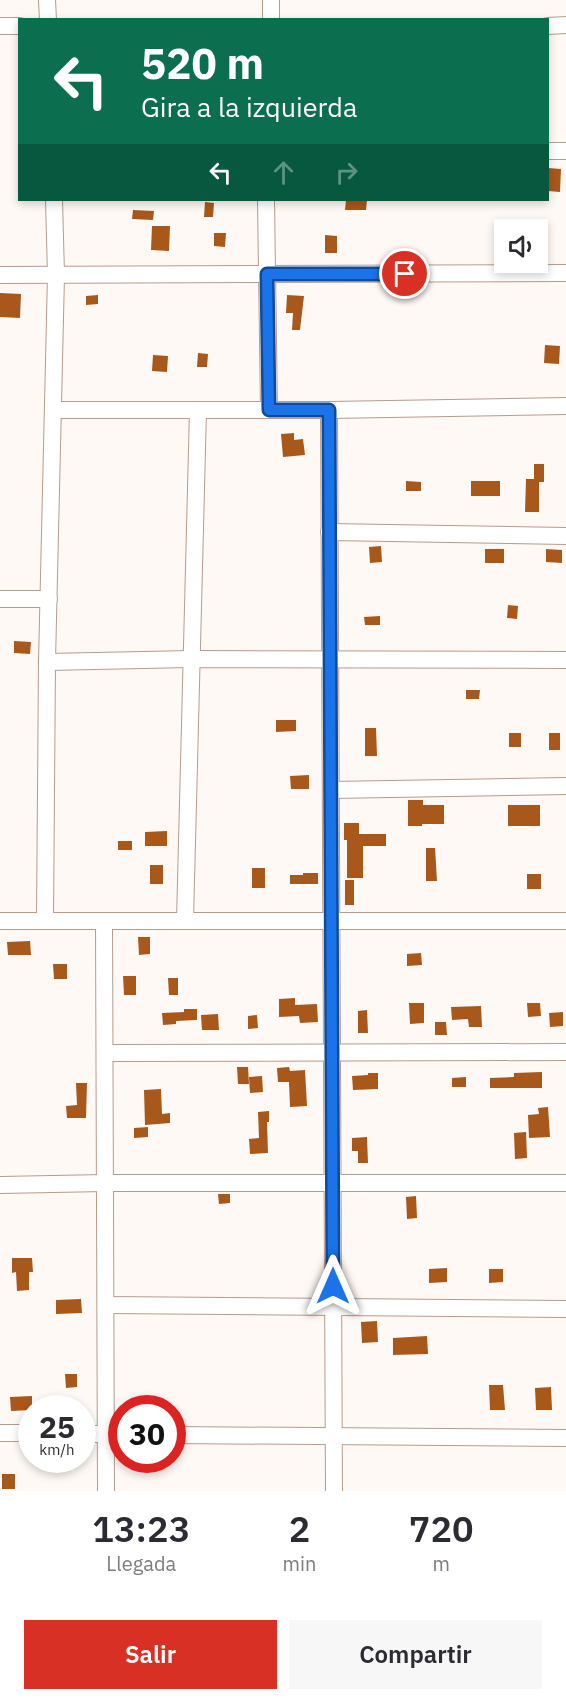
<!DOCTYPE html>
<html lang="es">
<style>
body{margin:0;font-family:"IBM Plex Sans",sans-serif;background:#f7f7f7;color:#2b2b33;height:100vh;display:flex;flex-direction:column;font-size:22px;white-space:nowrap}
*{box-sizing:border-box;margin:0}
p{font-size:20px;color:#7c7c81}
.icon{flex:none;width:33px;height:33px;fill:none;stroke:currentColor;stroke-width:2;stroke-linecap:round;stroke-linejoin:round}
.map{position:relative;height:1491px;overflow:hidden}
.side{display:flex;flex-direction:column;background:#fff;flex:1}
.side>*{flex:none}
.guide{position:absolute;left:18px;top:18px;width:531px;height:183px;border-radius:0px;box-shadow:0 3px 9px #0003;background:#0b6e4f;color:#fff;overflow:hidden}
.buttons{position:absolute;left:494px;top:219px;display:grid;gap:12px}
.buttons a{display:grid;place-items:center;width:54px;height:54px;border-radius:0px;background:#fff;box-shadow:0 3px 9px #0003;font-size:30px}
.speed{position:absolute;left:18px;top:1395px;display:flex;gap:12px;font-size:30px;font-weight:700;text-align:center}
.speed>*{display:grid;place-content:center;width:78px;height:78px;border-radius:50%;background:#fff;box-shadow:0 3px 9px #0003;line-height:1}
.speed small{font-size:15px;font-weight:400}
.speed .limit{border:9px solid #d22;background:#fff;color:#111}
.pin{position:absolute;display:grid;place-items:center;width:51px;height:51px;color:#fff;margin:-26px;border:3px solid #fff;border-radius:50%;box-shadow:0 2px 6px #0007}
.me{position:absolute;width:66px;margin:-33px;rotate:0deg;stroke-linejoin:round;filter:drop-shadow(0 0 4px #0008)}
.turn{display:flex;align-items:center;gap:21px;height:126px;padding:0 24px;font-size:27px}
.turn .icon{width:78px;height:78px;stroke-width:2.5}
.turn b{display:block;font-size:42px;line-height:51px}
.lanes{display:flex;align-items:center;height:57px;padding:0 24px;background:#0003;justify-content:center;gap:30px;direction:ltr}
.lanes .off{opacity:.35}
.eta{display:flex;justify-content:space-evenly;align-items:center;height:102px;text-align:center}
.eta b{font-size:36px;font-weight:600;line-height:42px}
.button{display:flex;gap:12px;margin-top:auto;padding:12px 24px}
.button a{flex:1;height:69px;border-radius:0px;background:#d93025;color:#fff;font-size:24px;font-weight:600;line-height:69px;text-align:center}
.button a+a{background:#f7f7f7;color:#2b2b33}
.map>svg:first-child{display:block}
</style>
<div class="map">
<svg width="566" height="1491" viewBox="0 0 566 1491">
<rect width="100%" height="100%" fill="#fff9f5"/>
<g fill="#a8581a">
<path d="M 548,168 L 561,169 L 560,192 L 548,191 Z"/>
<path d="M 346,200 L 367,200 L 366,210 L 345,210 Z"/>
<path d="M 205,202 L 214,203 L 213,217 L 204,217 Z"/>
<path d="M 133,210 L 154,211 L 153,220 L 132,219 Z"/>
<path d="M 152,226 L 170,226 L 169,251 L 151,250 Z"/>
<path d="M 214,233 L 226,233 L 225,247 L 214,246 Z"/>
<path d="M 325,235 L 337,236 L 337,253 L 325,253 Z"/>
<path d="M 0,293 L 21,294 L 20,318 L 0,317 Z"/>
<path d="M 98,295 L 98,304 L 86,305 L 86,296 Z"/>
<path d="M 287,295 L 304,296 L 300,330 L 292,330 L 293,313 L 286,313 Z"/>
<path d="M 545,345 L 560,346 L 559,364 L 544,363 Z"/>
<path d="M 198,353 L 208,354 L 207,367 L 197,367 Z"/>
<path d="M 153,355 L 168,356 L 167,372 L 152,371 Z"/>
<path d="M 294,433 L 294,440 L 303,439 L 305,455 L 283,457 L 281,434 Z"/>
<path d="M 534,464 L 544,464 L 544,482 L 539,482 L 539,512 L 525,512 L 526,479 L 534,479 Z"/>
<path d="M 406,481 L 421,482 L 421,491 L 406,491 Z"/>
<rect x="471" y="481" width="29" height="15"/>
<path d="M 381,546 L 382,562 L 370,563 L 369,547 Z"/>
<rect x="485" y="549" width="19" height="14"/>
<path d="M 546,549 L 562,550 L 562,563 L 546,562 Z"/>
<path d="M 508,605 L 518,606 L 517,619 L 507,618 Z"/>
<path d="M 380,616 L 380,625 L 365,625 L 364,617 Z"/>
<path d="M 14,641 L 31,642 L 30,654 L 14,653 Z"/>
<path d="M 466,690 L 480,690 L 479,699 L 466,699 Z"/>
<path d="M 276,720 L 296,720 L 296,731 L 276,732 Z"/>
<path d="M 365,728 L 376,728 L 377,756 L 365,756 Z"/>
<rect x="509" y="733" width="12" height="14"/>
<rect x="549" y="733" width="11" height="17"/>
<path d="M 309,775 L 309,789 L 291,789 L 290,776 Z"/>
<path d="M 408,800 L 423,800 L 423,805 L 444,805 L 444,824 L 422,824 L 422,826 L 408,826 Z"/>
<rect x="508" y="805" width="32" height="21"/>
<path d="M 344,823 L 359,823 L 359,834 L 386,834 L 386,846 L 363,846 L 363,878 L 347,878 L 347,840 L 344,840 Z"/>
<path d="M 167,831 L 167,846 L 145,846 L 145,832 Z"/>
<rect x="118" y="841" width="14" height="9"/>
<path d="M 426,848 L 435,848 L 437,881 L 426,881 Z"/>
<rect x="150" y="865" width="13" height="19"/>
<rect x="252" y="868" width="13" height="20"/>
<path d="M 303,873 L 318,873 L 318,884 L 290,884 L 290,875 L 303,875 Z"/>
<rect x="527" y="874" width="14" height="15"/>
<rect x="345" y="880" width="9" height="25"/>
<path d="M 138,937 L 150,937 L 150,954 L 139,955 Z"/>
<path d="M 30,941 L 31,955 L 8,955 L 7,942 Z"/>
<path d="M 421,953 L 422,965 L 407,966 L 407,954 Z"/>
<path d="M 53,964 L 67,964 L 67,979 L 54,979 Z"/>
<path d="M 123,976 L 136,976 L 136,995 L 124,995 Z"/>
<path d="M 168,978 L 178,978 L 178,995 L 169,995 Z"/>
<path d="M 295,998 L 295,1005 L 317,1004 L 318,1022 L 300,1023 L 299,1016 L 279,1017 L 279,999 Z"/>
<path d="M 409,1003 L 424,1003 L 424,1023 L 410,1024 Z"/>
<path d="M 527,1003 L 540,1003 L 541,1016 L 528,1017 Z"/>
<path d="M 481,1006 L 482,1027 L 469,1027 L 468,1019 L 452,1020 L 451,1007 Z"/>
<path d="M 184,1009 L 197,1009 L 197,1020 L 176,1021 L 176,1024 L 163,1025 L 162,1013 L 184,1012 Z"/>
<path d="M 367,1010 L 368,1033 L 358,1033 L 358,1011 Z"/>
<path d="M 563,1012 L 563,1026 L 550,1027 L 549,1013 Z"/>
<path d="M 218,1014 L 219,1030 L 202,1030 L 201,1015 Z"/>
<path d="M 257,1015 L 258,1028 L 248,1029 L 248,1016 Z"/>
<path d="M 435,1022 L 446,1022 L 447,1035 L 435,1035 Z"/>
<path d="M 237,1067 L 248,1067 L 249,1084 L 238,1084 Z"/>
<path d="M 289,1067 L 290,1071 L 305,1070 L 307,1106 L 290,1107 L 289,1082 L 278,1082 L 277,1068 Z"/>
<path d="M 542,1072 L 542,1088 L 490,1088 L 490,1078 L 514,1077 L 514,1073 Z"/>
<path d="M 368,1073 L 378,1073 L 378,1089 L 353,1090 L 352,1076 L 368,1075 Z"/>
<path d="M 262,1076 L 263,1092 L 250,1093 L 249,1077 Z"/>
<path d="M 466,1077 L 466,1087 L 452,1087 L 452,1078 Z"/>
<path d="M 76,1083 L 87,1083 L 86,1118 L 67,1118 L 66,1106 L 77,1105 Z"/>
<path d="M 161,1089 L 162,1114 L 170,1113 L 170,1123 L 145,1125 L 144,1090 Z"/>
<path d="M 548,1107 L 550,1137 L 529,1138 L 528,1115 L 539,1114 L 538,1108 Z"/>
<path d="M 269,1111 L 269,1122 L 267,1122 L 268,1153 L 250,1154 L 249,1139 L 259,1138 L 258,1112 Z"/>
<path d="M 148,1127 L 148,1137 L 134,1138 L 134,1128 Z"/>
<path d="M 526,1132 L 527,1158 L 515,1159 L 514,1133 Z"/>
<path d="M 367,1137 L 368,1163 L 358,1163 L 358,1151 L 352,1151 L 352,1138 Z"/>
<path d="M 218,1194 L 230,1194 L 230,1203 L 219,1204 Z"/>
<path d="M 416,1196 L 417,1218 L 407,1219 L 406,1197 Z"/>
<path d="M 12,1258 L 32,1258 L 33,1272 L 29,1272 L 29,1290 L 17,1291 L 16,1272 L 12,1273 Z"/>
<path d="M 447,1268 L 447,1282 L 429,1283 L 429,1269 Z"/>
<path d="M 489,1269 L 503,1269 L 503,1282 L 489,1283 Z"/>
<path d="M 81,1299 L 82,1313 L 56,1314 L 56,1300 Z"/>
<path d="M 377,1321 L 378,1342 L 362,1343 L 361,1322 Z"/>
<path d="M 427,1336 L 428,1354 L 393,1355 L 393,1338 Z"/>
<path d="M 65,1374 L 77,1374 L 77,1387 L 66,1388 Z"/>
<path d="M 489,1385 L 503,1385 L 505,1410 L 490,1410 Z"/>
<path d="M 551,1387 L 552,1410 L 536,1410 L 535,1388 Z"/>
<path d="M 32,1396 L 32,1410 L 11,1411 L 10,1397 Z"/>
<rect x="2" y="1474" width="13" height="15"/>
</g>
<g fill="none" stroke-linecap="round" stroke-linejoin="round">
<g stroke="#b89b8b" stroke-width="18">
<g id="minor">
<path d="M 47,0 L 48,20"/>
<path d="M 271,20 L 271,0"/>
<path d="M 0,26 L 20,26"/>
<path d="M 548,26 L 566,25"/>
<path d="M 548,151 L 566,151"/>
<path d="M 266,200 L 269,410"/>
<path d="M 0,275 L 566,273"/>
<path d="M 53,410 L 329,410 L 566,406"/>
<path d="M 329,410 L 334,1491"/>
<path d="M 329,532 L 566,536"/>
<path d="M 0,599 L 49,599"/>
<path d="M 47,662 L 191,659 L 566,660"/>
<path d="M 331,790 L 566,786"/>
<path d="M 0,921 L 566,921"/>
<path d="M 45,921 L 47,662 L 56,275 L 54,200"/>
<path d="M 104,921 L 106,1491"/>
<path d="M 185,921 L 198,410"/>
<path d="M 105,1053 L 566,1052"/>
<path d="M 0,1185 L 105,1183 L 566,1183"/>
<path d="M 106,1305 L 566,1309"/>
<path d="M 0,1433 L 32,1433"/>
<path d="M 82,1434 L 122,1434"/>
<path d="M 172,1435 L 566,1438"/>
</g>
</g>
<use href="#minor" stroke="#fff" stroke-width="16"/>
</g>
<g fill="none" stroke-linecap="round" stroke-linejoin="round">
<g stroke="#114b97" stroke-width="15">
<path id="route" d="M 333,1286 L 329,410 L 269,410 L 267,274 L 405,274"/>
</g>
<use href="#route" stroke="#1a73e8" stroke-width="10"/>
</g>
</svg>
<div class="buttons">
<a><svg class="icon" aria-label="sound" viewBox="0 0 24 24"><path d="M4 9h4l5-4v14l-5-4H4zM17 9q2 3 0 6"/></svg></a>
</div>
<div class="speed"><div>25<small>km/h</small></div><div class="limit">30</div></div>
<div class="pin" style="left:405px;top:274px;background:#d93025"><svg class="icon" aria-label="arrive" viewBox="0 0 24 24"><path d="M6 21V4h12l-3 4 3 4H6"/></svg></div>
<svg class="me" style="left:333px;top:1286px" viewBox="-20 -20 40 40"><path d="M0-17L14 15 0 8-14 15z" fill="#1a73e8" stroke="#fff" stroke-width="4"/></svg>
<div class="guide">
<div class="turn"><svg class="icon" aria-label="left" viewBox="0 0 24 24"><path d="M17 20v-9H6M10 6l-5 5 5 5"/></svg><div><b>520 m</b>Gira a la izquierda</div></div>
<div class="lanes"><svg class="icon" aria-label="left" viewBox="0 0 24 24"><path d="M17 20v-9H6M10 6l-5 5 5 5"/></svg><svg class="icon off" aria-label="ahead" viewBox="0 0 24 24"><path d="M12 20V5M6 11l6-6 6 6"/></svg><svg class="icon off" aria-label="right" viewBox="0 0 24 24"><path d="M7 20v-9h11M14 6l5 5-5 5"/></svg></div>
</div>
</div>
<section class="side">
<div class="eta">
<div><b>13:23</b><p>Llegada</p></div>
<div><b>2</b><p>min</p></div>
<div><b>720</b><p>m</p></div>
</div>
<div class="button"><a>Salir</a><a>Compartir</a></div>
</section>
